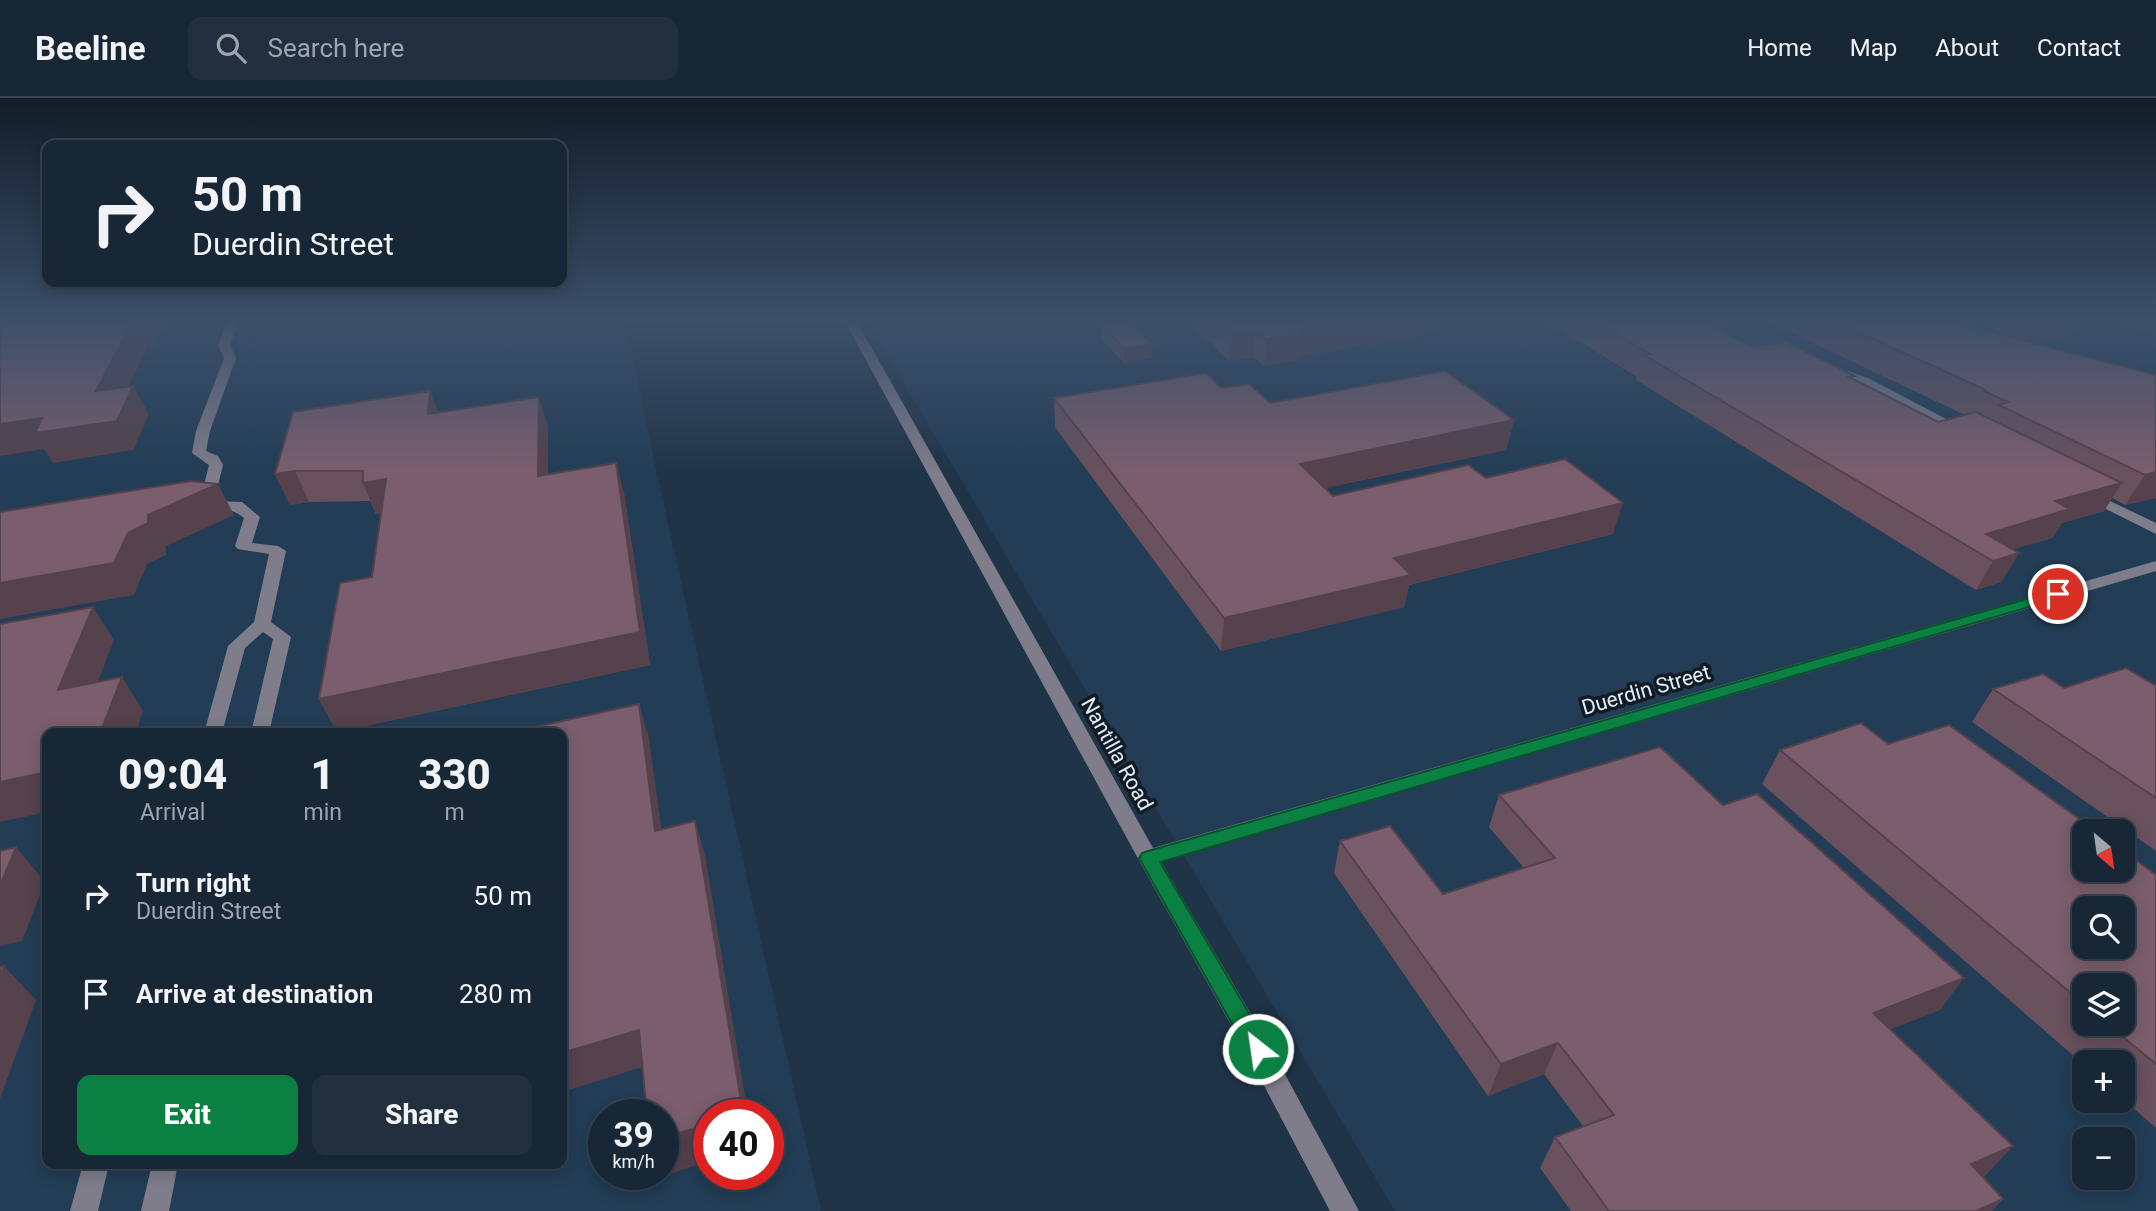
<!DOCTYPE html>
<meta charset="utf-8">
<style>
body{margin:0;font-family:Roboto,sans-serif;background:#212f3e;color:#f1f3f6;height:100vh;display:flex;flex-direction:column;font-size:26px;white-space:nowrap}
*{box-sizing:border-box;margin:0}
p{font-size:23px;color:#9fa5ad}
.icon{flex:none;width:38px;height:38px;fill:none;stroke:currentColor;stroke-width:2;stroke-linecap:round;stroke-linejoin:round}
.map{position:relative;flex:1;overflow:hidden}
.side{position:absolute;left:42px;top:630px;width:525px;height:441px;display:flex;flex-direction:column;background:#182736;border-radius:14px;box-shadow:0 4px 18px #0003,0 0 0 2px #364451}
.side>*{flex:none}
.top-card{position:absolute;left:42px;top:42px;width:525px;height:147px;border-radius:14px;box-shadow:0 4px 18px #0003,0 0 0 2px #364451;background:#182736;color:#f1f3f6;overflow:hidden}
.needle{width:46px;rotate:151deg}
.tools{position:absolute;left:2072px;top:721px;display:grid;gap:14px}
.tools a{display:grid;place-items:center;width:63px;height:63px;border-radius:14px;background:#182736;box-shadow:0 4px 18px #0003,0 0 0 2px #364451;font-size:35px}
.speed{position:absolute;left:588px;top:1001px;display:flex;gap:14px;font-size:35px;font-weight:700;text-align:center}
.speed>*{display:grid;place-content:center;width:91px;height:91px;border-radius:50%;background:#182736;box-shadow:0 4px 18px #0003,0 0 0 2px #364451;line-height:1}
.speed small{font-size:18px;font-weight:400}
.speed .limit{border:10px solid #d22;background:#fff;color:#111}
.pin{position:absolute;display:grid;place-items:center;width:60px;height:60px;color:#fff;margin:-30px;border:4px solid #fff;border-radius:50%;box-shadow:0 2px 7px #0007}
.me{position:absolute;width:77px;margin:-38px;rotate:330deg;stroke-linejoin:round;filter:drop-shadow(0 0 5px #0008)}
.turn{display:flex;align-items:center;gap:24px;height:147px;padding:0 35px;font-size:32px}
.turn .icon{width:91px;height:91px;stroke-width:2.5}
.turn b{display:block;font-size:49px;line-height:60px}
.eta{display:flex;justify-content:space-evenly;align-items:center;height:119px;text-align:center}
.eta b{font-size:42px;font-weight:800;line-height:49px}
.primary-button{display:flex;gap:14px;margin-top:auto;padding:14px 35px}
.primary-button a{flex:1;height:80px;border-radius:14px;background:#0b8043;color:#fff;font-size:28px;font-weight:800;line-height:80px;text-align:center}
.primary-button a+a{background:#212f3e;color:#f1f3f6}
ul{padding:0;list-style:none}
li{display:flex;align-items:center;gap:21px;height:98px;padding:0 35px}
li div{flex:1}
li b{display:block;font-size:26px}
li em{font-style:normal}
header{display:flex;align-items:center;gap:42px;box-sizing:border-box;height:98px;padding:0 35px;background:#182736;border-bottom:2px solid #364451}
header strong{font-size:33px}
nav{display:flex;gap:38px;margin-inline-start:auto;font-size:24px}
.search{width:490px;height:63px;background:#212f3e;display:flex;align-items:center;gap:18px;box-sizing:border-box;padding:0 24px;border-radius:14px;color:#9fa5ad;font-size:26px}
.map>svg:first-child{display:block}
</style>
<header>
<strong>Beeline</strong>
<div class="search"><svg class="icon" aria-label="search" viewBox="0 0 24 24"><circle cx="10" cy="10" r="6"/><path d="M15 15l6 6"/></svg>Search here</div>
<nav><a>Home</a><a>Map</a><a>About</a><a>Contact</a></nav>
</header>
<div class="map">
<svg width="2156" height="1113" viewBox="0 0 2156 1113">
<rect width="100%" height="100%" fill="#203448"/>
<g fill="#233d56" fill-rule="evenodd">
<path d="M 0,220 L 625,220 L 655,367 L 821,1113 L 0,1113 ZM 47,635 L 562,635 L 562,1066 L 47,1066 ZM 604,1017 L 663,1017 L 663,1076 L 604,1076 ZM 709,1017 L 768,1017 L 768,1076 L 709,1076 Z"/>
<path d="M 865,220 L 2156,220 L 2156,1113 L 1395,1113 ZM 2084,733 L 2123,733 L 2123,772 L 2084,772 ZM 2084,810 L 2123,810 L 2123,849 L 2084,849 ZM 2084,887 L 2123,887 L 2123,926 L 2084,926 ZM 2084,964 L 2123,964 L 2123,1003 L 2084,1003 ZM 2084,1041 L 2123,1041 L 2123,1080 L 2084,1080 Z"/>
</g>
<g fill="none" stroke-linecap="round" stroke-linejoin="round">
<g fill="#7f7d8a" fill-rule="evenodd">
<path d="M 228,220 L 240,220 L 230,247 L 236,260 L 210,333 L 206,353 L 218,358 L 223,367 L 214,403 L 242,404 L 260,419 L 252,445 L 278,448 L 286,453 L 271,524 L 291,539 L 269,635 L 251,635 L 273,541 L 263,534 L 245,550 L 222,635 L 204,635 L 228,548 L 254,524 L 269,456 L 238,451 L 235,448 L 244,420 C 225,404 212,418 199,407 L 209,367 L 192,355 L 196,333 L 224,260 L 218,247 Z"/>
<path d="M 843,220 L 855,220 L 1153,750 L 2156,463 L 2156,473 L 1161,764 L 1267,943 L 1359,1113 L 1330,1113 L 1249,959 L 1141,766 Z"/>
<path d="M 1833,268 L 1868,280 L 1969,333 L 1962,337 L 1957,336 L 1860,286 L 1829,275 L 1827,272 Z"/>
<path d="M 2087,392 L 2156,425 L 2156,436 L 2082,399 L 2080,396 Z"/>
<path d="M 83,1066 L 109,1066 L 98,1113 L 70,1113 Z"/>
<path d="M 152,1066 L 178,1066 L 169,1113 L 141,1113 Z"/>
</g>
</g>
<g fill="#6a515e" fill-rule="evenodd">
<path d="M 1196,220 L 1436,220 L 1434,235 L 1300,258 L 1299,262 L 1264,268 L 1253,259 L 1229,263 L 1195,231 Z"/>
<path d="M 1542,220 L 1728,220 L 1724,234 L 1753,249 L 1853,281 L 1938,324 L 1965,317 L 1760,220 L 1936,220 L 2011,240 L 1982,226 L 1984,220 L 2080,220 L 2071,237 L 2031,245 L 2156,277 L 2156,400 L 2125,407 L 2112,400 L 2104,413 L 2062,425 L 2052,440 L 2013,451 L 2019,455 L 2001,484 L 1976,492 L 1636,282 L 1637,279 Z"/>
<path d="M 2113,220 L 2156,220 L 2156,237 Z"/>
<path d="M 1101,227 L 1152,246 L 1151,260 L 1124,265 L 1101,241 Z"/>
<path d="M 1221,290 L 1270,305 L 1514,322 L 1506,352 L 1325,390 L 1333,398 L 1486,380 L 1613,436 L 1409,487 L 1404,509 L 1221,553 L 1055,329 L 1054,300 Z"/>
<path d="M 430,293 L 438,314 L 548,328 L 548,376 L 624,395 L 650,567 L 337,634 L 319,601 L 372,479 L 381,415 L 376,416 L 370,403 L 309,404 L 290,407 L 275,376 Z"/>
<path d="M 2156,588 L 2156,753 L 1972,624 L 1993,591 Z"/>
<path d="M 1888,646 L 2156,777 L 2156,1030 L 2123,1001 L 2123,964 L 2084,964 L 2084,967 L 1762,686 L 1780,652 ZM 2084,887 L 2123,926 L 2084,926 Z"/>
<path d="M 1499,697 L 1940,912 L 1890,931 L 2013,1048 L 1983,1079 L 2003,1101 L 1991,1113 L 1571,1113 L 1540,1070 L 1555,1039 L 1583,1028 L 1544,976 L 1488,998 L 1334,775 L 1340,743 L 1443,796 L 1524,770 L 1489,729 Z"/>
</g>
<g fill="#56424c">
<path d="M 171,220 L 167,221 L 155,247 L 148,248 L 112,322 L 96,293 L 134,221 Z"/>
<path d="M 351,220 L 383,220 L 353,225 Z"/>
<path d="M 1368,220 L 1436,220 L 1434,235 L 1300,258 L 1299,262 L 1264,268 L 1266,241 L 1299,232 Z"/>
<path d="M 1728,220 L 1722,240 L 1697,221 Z"/>
<path d="M 2063,220 L 2080,220 L 2071,237 L 2025,246 L 2035,226 Z"/>
<path d="M 1255,232 L 1253,259 L 1229,263 L 1232,235 Z"/>
<path d="M 1152,246 L 1151,260 L 1124,265 L 1124,251 Z"/>
<path d="M 133,288 L 149,316 L 133,352 L 53,365 L 44,351 L 0,358 L 0,326 L 42,320 Z"/>
<path d="M 430,293 L 441,322 L 428,316 Z"/>
<path d="M 539,299 L 548,328 L 548,408 L 538,378 Z"/>
<path d="M 1514,322 L 1506,352 L 1296,396 L 1300,366 Z"/>
<path d="M 616,365 L 624,395 L 650,567 L 337,634 L 319,601 Z"/>
<path d="M 295,373 L 309,404 L 290,407 L 275,376 Z"/>
<path d="M 2156,374 L 2156,400 L 2125,407 L 2145,377 Z"/>
<path d="M 386,381 L 399,412 L 376,416 L 363,385 Z"/>
<path d="M 2122,385 L 2104,413 L 2062,425 L 2052,440 L 1987,459 L 1986,436 L 2055,403 Z"/>
<path d="M 218,386 L 234,417 L 166,448 L 166,457 L 147,466 L 134,497 L 0,521 L 0,485 L 128,435 L 148,417 Z"/>
<path d="M 1623,405 L 1613,436 L 1409,487 L 1404,509 L 1221,553 L 1224,520 L 1394,460 Z"/>
<path d="M 2019,455 L 2001,484 L 1976,492 L 1993,463 Z"/>
<path d="M 93,509 L 114,542 L 82,625 L 58,592 Z"/>
<path d="M 122,579 L 143,613 L 136,635 L 100,635 Z"/>
<path d="M 639,606 L 649,640 L 666,767 L 655,733 Z"/>
<path d="M 47,674 L 47,714 L 0,724 L 0,684 Z"/>
<path d="M 695,723 L 705,757 L 748,1017 L 738,1017 Z"/>
<path d="M 16,749 L 45,784 L 22,843 L 0,848 L 0,788 Z"/>
<path d="M 4,868 L 36,902 L 0,1001 L 0,879 Z"/>
<path d="M 1964,880 L 1940,912 L 1850,947 L 1873,915 Z"/>
<path d="M 639,932 L 652,966 L 562,994 L 562,955 Z"/>
<path d="M 1558,945 L 1544,976 L 1488,998 L 1501,966 Z"/>
<path d="M 709,1026 L 709,1063 L 664,1078 L 663,1040 Z"/>
<path d="M 2013,1048 L 1984,1079 L 1943,1097 L 1971,1066 Z"/>
<path d="M 304,1066 L 322,1066 L 308,1070 Z"/>
<path d="M 2003,1101 L 1991,1113 L 1976,1113 Z"/>
</g>
<g fill="#7b5e6d" stroke="#56424c" stroke-width="2" fill-rule="evenodd">
<path d="M 0,220 L 138,220 L 134,221 L 96,293 L 133,288 L 117,323 L 35,335 L 42,320 L 0,326 Z"/>
<path d="M 1215,220 L 1368,220 L 1299,232 L 1303,235 L 1266,241 L 1255,232 L 1232,235 Z"/>
<path d="M 1589,220 L 1698,220 L 1697,221 L 1753,249 L 1786,244 L 1855,278 L 1849,279 L 1938,324 L 1976,314 L 2122,385 L 2055,403 L 2070,411 L 1986,436 L 2019,455 L 1993,463 L 1644,257 L 1650,256 Z"/>
<path d="M 1827,220 L 1936,220 L 2156,277 L 2156,374 L 2145,377 L 1999,307 L 2008,304 L 1982,292 L 1986,292 Z"/>
<path d="M 2024,220 L 2063,220 L 2035,226 Z"/>
<path d="M 1128,223 L 1152,246 L 1124,251 L 1101,227 Z"/>
<path d="M 1445,273 L 1514,322 L 1300,366 L 1333,398 L 1468,367 L 1486,380 L 1565,361 L 1623,405 L 1394,460 L 1411,477 L 1224,520 L 1054,300 L 1206,275 L 1221,290 L 1249,286 L 1270,305 Z"/>
<path d="M 430,293 L 428,316 L 539,299 L 538,378 L 616,365 L 640,534 L 319,601 L 340,485 L 372,479 L 386,381 L 363,385 L 363,373 L 295,373 L 275,376 L 293,314 Z"/>
<path d="M 191,383 L 218,386 L 148,417 L 148,425 L 128,435 L 114,465 L 0,485 L 0,414 Z"/>
<path d="M 93,509 L 58,592 L 122,579 L 100,635 L 47,635 L 47,674 L 0,684 L 0,526 Z"/>
<path d="M 2126,570 L 2156,588 L 2156,700 L 1993,591 L 2043,576 L 2064,590 Z"/>
<path d="M 639,606 L 655,733 L 695,723 L 743,1015 L 738,1017 L 709,1017 L 709,1026 L 663,1040 L 663,1017 L 647,1017 L 639,932 L 562,955 L 562,635 L 508,635 Z"/>
<path d="M 1861,625 L 1888,646 L 1949,627 L 2096,733 L 2084,733 L 2084,772 L 2123,772 L 2123,752 L 2156,777 L 2156,966 L 2107,926 L 2123,926 L 2123,887 L 2084,887 L 2084,906 L 1780,652 ZM 2084,810 L 2123,810 L 2123,849 L 2084,849 Z"/>
<path d="M 1660,649 L 1723,707 L 1757,696 L 1964,880 L 1873,915 L 2013,1048 L 1971,1066 L 2003,1101 L 1976,1113 L 1609,1113 L 1555,1039 L 1614,1017 L 1558,945 L 1501,966 L 1340,743 L 1390,728 L 1443,796 L 1555,760 L 1499,697 Z"/>
<path d="M 16,749 L 0,788 L 0,753 Z"/>
<path d="M 4,868 L 0,879 L 0,869 Z"/>
</g>
<linearGradient id="sky" x2="0" y2="1"><stop stop-color="#121d28"/><stop offset="0.59" stop-color="#3c506a"/><stop offset="1" stop-color="#3c506a" stop-opacity="0"/></linearGradient>
<rect width="2156" height="376" fill="url(#sky)"/>
<path fill="#0b8043" stroke="#07532c" stroke-width="2" d="M 2058,492 L 2066,496 L 2063,499 L 1160,764 L 1266,944 L 1269,951 L 1266,958 L 1258,961 L 1250,958 L 1139,760 L 1142,755 L 1148,753 Z"/>
<g text-anchor="middle" dominant-baseline="central" stroke-width="7" stroke-linejoin="round" paint-order="stroke">
<g font-size="21" fill="#e2effb" stroke="#121b24">
<text transform="translate(1646 592) rotate(-16)">Duerdin Street</text>
<text transform="translate(1117 656) rotate(61)">Nantilla Road</text>
</g>
</g>
</svg>
<div class="tools">
<a><svg class="needle" viewBox="-14 -14 28 28"><path d="M0-13l5 13h-10z" fill="#e53935"/><path d="M0 13l5-13h-10z" fill="#9fa5ad"/></svg></a>
<a><svg class="icon" aria-label="search" viewBox="0 0 24 24"><circle cx="10" cy="10" r="6"/><path d="M15 15l6 6"/></svg></a>
<a><svg class="icon" aria-label="layers" viewBox="0 0 24 24"><path d="M12 4l9 5-9 5-9-5zM3 14l9 5 9-5"/></svg></a>
<a>+</a>
<a>−</a>
</div>
<div class="speed"><div>39<small>km/h</small></div><div class="limit">40</div></div>
<div class="pin" style="left:2058px;top:496px;background:#d93025"><svg class="icon" aria-label="arrive" viewBox="0 0 24 24"><path d="M6 21V4h12l-3 4 3 4H6"/></svg></div>
<svg class="me" style="left:1258px;top:951px" viewBox="-20 -20 40 40"><circle r="17" fill="#0b8043" stroke="#fff" stroke-width="3"/><path d="M0-11L8 9 0 5-8 9z" fill="#fff"/></svg>
<div class="top-card">
<div class="turn"><svg class="icon" aria-label="right" viewBox="0 0 24 24"><path d="M7 20v-9h11M14 6l5 5-5 5"/></svg><div><b>50 m</b>Duerdin Street</div></div>
</div>
<section class="side">
<div class="eta">
<div><b>09:04</b><p>Arrival</p></div>
<div><b>1</b><p>min</p></div>
<div><b>330</b><p>m</p></div>
</div>
<ul>
<li><svg class="icon" aria-label="right" viewBox="0 0 24 24"><path d="M7 20v-9h11M14 6l5 5-5 5"/></svg><div><b>Turn right</b><p>Duerdin Street</p></div><em>50 m</em></li>
<li><svg class="icon" aria-label="arrive" viewBox="0 0 24 24"><path d="M6 21V4h12l-3 4 3 4H6"/></svg><div><b>Arrive at destination</b></div><em>280 m</em></li>
</ul>
<div class="primary-button"><a>Exit</a><a>Share</a></div>
</section>
</div>
